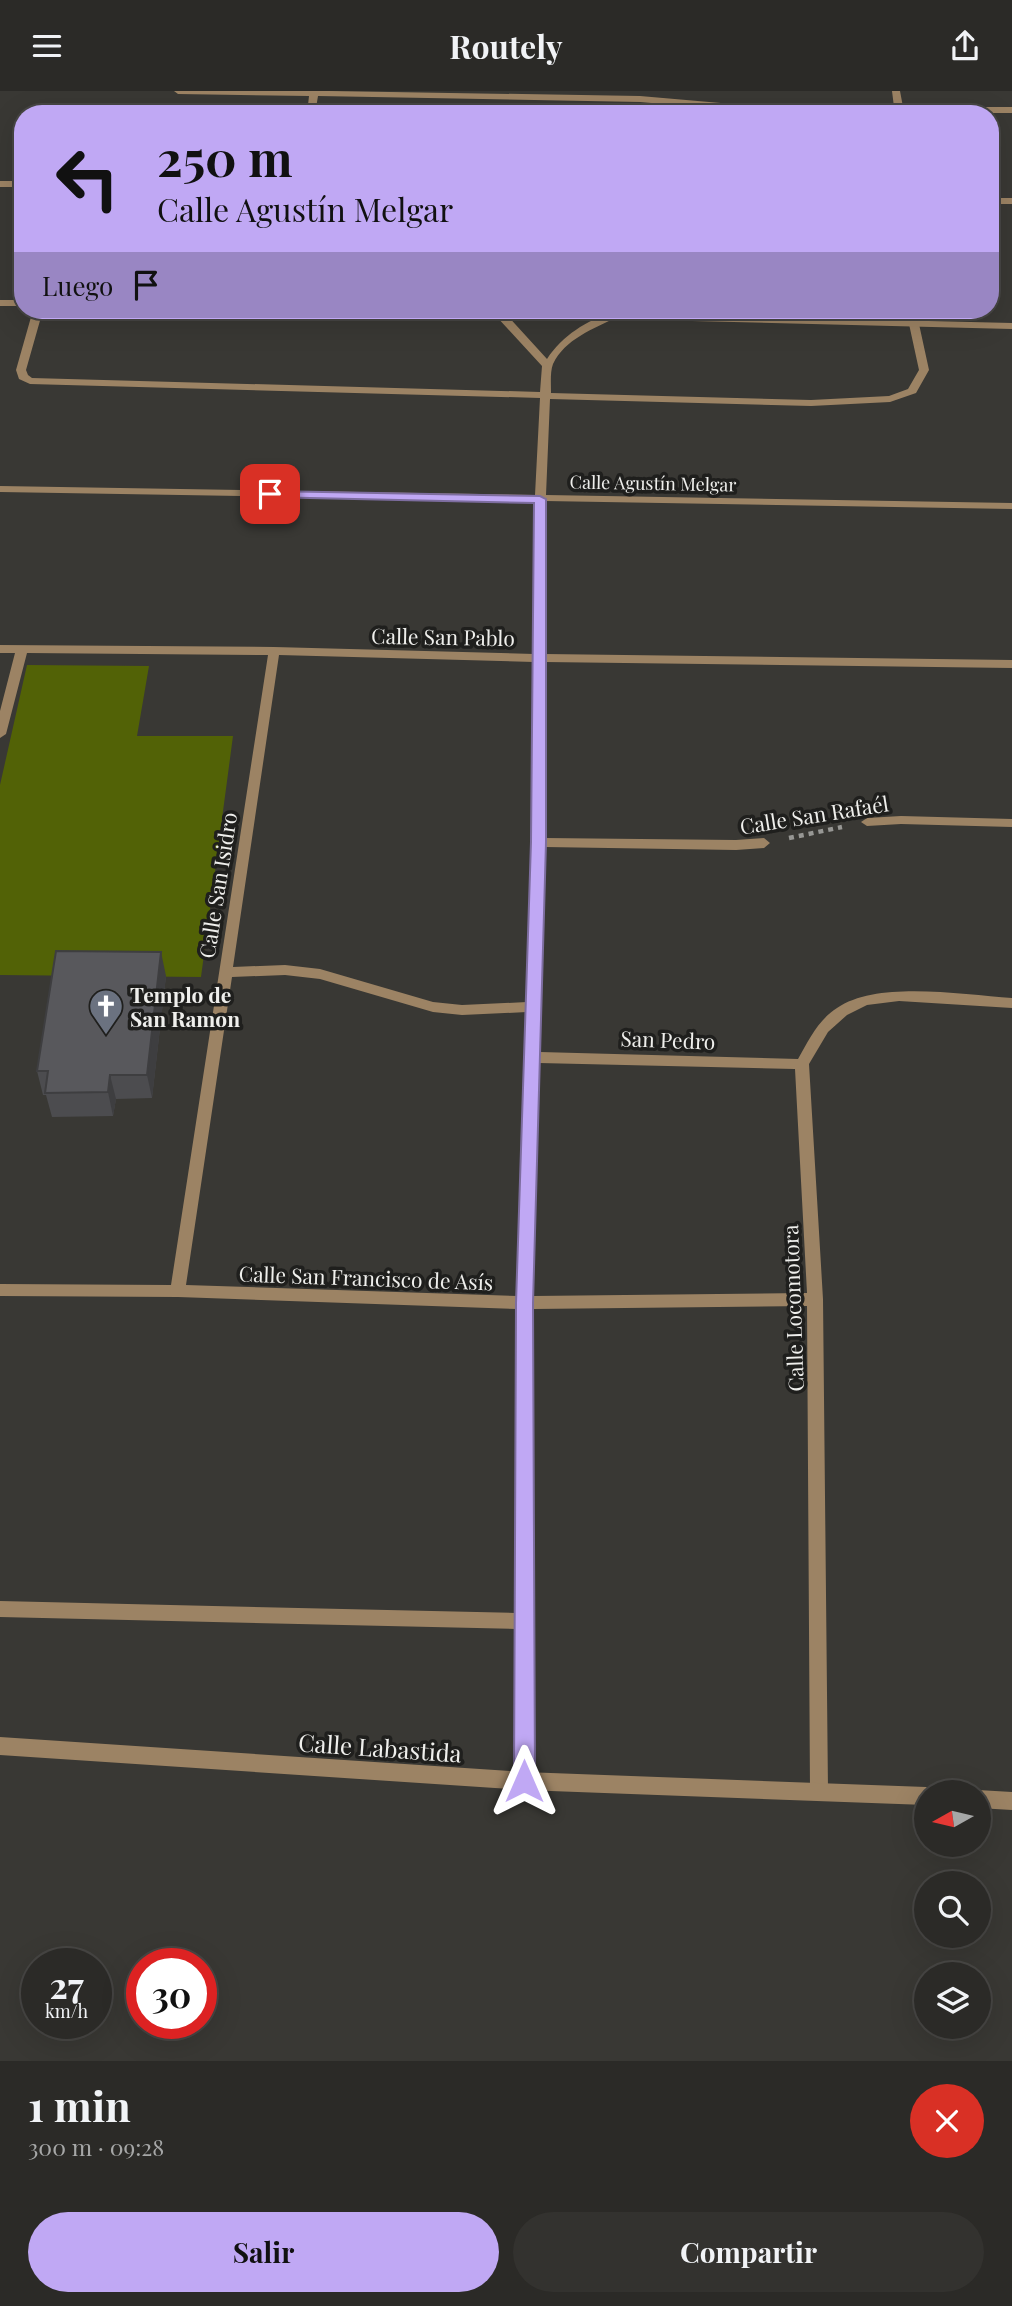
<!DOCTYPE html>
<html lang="es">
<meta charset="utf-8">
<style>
body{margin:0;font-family:"Playfair Display",serif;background:#33322f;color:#f1f3f6;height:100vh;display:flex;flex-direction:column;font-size:26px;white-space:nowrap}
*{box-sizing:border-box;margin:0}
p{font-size:23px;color:#a6a7a7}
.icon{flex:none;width:38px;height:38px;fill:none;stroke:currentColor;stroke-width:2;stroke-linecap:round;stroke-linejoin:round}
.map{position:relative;height:1970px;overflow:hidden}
.sheet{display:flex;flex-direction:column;background:#2b2a27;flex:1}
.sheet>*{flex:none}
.hud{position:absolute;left:14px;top:14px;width:985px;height:214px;border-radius:28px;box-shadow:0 7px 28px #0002,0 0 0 2px #474644;background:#c0a8f4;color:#111;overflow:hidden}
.needle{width:46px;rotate:262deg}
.tools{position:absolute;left:914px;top:1689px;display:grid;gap:14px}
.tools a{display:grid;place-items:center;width:77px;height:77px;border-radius:50%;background:#2b2a27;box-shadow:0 7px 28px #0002,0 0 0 2px #474644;font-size:35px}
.speed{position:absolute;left:21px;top:1857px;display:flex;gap:14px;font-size:35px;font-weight:700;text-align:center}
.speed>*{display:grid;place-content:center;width:91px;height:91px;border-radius:50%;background:#2b2a27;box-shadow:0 7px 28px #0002,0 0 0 2px #474644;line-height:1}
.speed small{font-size:18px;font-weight:400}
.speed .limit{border:10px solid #d22;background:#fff;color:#111}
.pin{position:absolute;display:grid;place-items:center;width:60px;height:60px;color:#fff;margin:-30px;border-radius:14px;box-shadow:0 4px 10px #0006}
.me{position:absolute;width:77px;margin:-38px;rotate:0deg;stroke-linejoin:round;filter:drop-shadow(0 0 5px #0008)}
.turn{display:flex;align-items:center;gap:24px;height:147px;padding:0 28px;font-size:32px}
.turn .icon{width:91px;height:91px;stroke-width:2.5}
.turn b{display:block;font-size:49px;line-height:60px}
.then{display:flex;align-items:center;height:66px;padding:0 28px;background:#0003;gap:14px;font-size:26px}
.round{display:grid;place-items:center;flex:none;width:74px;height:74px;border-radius:37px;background:#33322f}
.head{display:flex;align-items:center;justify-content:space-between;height:119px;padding:0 28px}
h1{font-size:42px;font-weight:700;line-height:52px}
.action{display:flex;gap:14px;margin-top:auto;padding:14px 28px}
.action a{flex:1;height:80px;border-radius:42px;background:#c0a8f4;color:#111;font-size:28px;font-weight:700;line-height:80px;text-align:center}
.action a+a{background:#33322f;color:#f1f3f6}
header{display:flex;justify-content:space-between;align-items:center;height:91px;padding:0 28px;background:#2b2a27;font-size:32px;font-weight:700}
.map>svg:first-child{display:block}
</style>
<header><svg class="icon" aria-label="menu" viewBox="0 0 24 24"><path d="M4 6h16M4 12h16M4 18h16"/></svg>Routely<svg class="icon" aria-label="share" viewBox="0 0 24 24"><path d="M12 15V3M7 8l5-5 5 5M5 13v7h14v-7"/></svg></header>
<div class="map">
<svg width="1012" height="1970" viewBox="0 0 1012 1970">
<rect width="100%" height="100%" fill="#393834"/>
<path fill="#526206" d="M 27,574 L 149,575 L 137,645 L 233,645 L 201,886 L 0,884 L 0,694 Z"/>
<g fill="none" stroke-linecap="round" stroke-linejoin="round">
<path stroke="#979794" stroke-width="4.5" stroke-dasharray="5 5" stroke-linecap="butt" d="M 789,747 L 842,736"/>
<g fill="#9c8364" fill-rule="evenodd">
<path d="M 174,0 L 330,0 L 640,5 L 768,16 L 894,16 L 892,0 L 900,0 L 903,16 L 1012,16 L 1012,22 L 768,22 L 640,11 L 318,5 L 315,23 L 307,23 L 309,5 L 178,3 Z"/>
<rect x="0" y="90" width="23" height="6"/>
<rect x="990" y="107" width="22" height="6"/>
<path d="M 33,219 L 43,219 L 26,279 L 28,284 L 32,287 L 540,301 L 542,275 L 496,225 L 496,221 L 504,221 L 547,268 C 563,244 586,230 613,221 L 617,222 L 617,226 C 593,238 565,248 553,273 C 550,281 551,293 551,302 L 811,309 L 889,305 L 908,298 L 919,279 L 909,233 L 914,230 L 919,233 L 929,279 L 916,302 L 890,311 L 811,315 L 550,308 L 546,404 L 1012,412 L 1012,418 L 545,410 L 545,563 L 1012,569 L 1012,577 L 545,571 L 545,747 L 736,749 L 764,747 L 770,752 L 764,757 L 736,759 L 545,756 L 540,961 L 798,968 C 809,949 818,929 837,917 C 878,889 963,904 1012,907 L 1012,917 L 899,910 L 867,914 L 847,924 L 828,941 L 809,973 L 823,1208 L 828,1699 L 825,1705 L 819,1708 L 813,1705 L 810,1699 L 807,1215 L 533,1218 L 533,1690 L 530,1696 L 524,1699 L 518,1696 L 515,1690 L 516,1538 L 0,1526 L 0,1510 L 516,1522 L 517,1218 L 178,1206 L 0,1205 L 0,1193 L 171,1194 L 268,564 L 27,562 L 6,643 L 0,647 L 0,620 L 15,562 L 0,562 L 0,554 L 274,556 L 534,563 L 535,410 L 0,401 L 0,395 L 535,404 L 540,307 L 30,293 L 19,288 L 16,279 ZM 279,564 L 534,571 L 533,751 L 527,911 L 462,914 L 433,911 L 320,878 L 285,874 L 233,876 ZM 285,884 L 320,888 L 433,921 L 462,924 L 527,921 L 518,1205 L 186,1194 L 232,886 ZM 539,972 L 795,978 L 807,1202 L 533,1205 Z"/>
<path d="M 901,725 L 1012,728 L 1012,736 L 901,733 L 867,735 L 861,731 L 867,727 Z"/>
</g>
<g fill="#9c8364" fill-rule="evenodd">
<rect x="0" y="209" width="23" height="6"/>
<path d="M 367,219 L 481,219 L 1012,232 L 1012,238 L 372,222 Z"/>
<path d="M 0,1646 L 524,1681 L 926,1696 L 933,1701 L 926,1701 L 926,1714 L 524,1699 L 0,1664 Z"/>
<path d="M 978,1699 L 1012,1701 L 1012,1719 L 978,1717 L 978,1701 L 973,1701 Z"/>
</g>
</g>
<path fill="#4c4c4f" d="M 166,885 L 152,1007 L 116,1008 L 113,1025 L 52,1026 L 46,1004 L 43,1004 L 37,980 Z"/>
<g fill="#3e3e40">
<path d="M 161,861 L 166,885 L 152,1007 L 147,984 Z"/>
<path d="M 110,984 L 116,1008 L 113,1025 L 108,1001 Z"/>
</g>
<path fill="#58585c" stroke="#3e3e40" stroke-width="2" d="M 56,860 L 161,861 L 147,984 L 110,984 L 108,1001 L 45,1002 L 48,980 L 37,980 Z"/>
<path fill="#c0a8f4" stroke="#7d6d9f" stroke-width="2" d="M 270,400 L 540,405 L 546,408 L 546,751 L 533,1212 L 535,1690 L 532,1697 L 524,1700 L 517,1697 L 514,1690 L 516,1212 L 531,751 L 534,412 L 266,406 L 266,401 Z"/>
<defs>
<g id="church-pin" transform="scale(1.75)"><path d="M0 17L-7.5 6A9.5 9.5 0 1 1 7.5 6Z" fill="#6b7280" stroke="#1f1f1d"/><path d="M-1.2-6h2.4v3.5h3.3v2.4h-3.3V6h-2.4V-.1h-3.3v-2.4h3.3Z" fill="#fff"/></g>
</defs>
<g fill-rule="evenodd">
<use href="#church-pin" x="106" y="915"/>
</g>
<g text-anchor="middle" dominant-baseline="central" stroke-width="7" stroke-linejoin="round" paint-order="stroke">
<g font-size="18" fill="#efefec" stroke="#1f1f1d">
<text transform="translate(653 392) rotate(1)">Calle Agustín Melgar</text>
</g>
<g font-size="21" fill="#efefec" stroke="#1f1f1d">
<text transform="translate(443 545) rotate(1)">Calle San Pablo</text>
<text transform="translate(814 723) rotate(-9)">Calle San Rafaél</text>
<text transform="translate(217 794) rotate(-81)">Calle San Isidro</text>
<text transform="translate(668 948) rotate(2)">San Pedro</text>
<text transform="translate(366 1186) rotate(2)">Calle San Francisco de Asís</text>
<text transform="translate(792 1217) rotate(-92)">Calle Locomotora</text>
</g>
<g font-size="21" font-weight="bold" fill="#efefec" stroke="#1f1f1d" text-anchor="start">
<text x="130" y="903">Templo de<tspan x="130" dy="24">San Ramon</tspan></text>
</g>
<g font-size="24" fill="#efefec" stroke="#1f1f1d">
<text transform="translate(380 1656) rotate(4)">Calle Labastida</text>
</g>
</g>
</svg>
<div class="tools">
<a><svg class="needle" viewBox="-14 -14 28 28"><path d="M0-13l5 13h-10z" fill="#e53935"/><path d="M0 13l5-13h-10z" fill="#a6a7a7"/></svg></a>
<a><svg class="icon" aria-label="search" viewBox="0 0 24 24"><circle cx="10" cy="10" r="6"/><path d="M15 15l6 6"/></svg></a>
<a><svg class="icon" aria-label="layers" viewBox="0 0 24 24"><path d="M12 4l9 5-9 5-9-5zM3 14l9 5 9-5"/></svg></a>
</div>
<div class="speed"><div>27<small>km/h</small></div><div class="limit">30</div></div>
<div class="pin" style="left:270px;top:403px;background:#d93025"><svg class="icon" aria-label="arrive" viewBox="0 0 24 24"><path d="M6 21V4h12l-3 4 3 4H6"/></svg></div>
<svg class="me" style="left:524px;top:1690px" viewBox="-20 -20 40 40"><path d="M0-17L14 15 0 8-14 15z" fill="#c0a8f4" stroke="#fff" stroke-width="4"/></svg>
<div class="hud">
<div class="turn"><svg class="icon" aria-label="left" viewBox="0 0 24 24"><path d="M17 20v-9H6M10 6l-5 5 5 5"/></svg><div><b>250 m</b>Calle Agustín Melgar</div></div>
<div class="then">Luego<svg class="icon" aria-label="arrive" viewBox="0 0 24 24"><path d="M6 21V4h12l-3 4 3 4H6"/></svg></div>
</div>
</div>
<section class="sheet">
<div class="head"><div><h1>1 min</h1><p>300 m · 09:28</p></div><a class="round" style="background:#d93025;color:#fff"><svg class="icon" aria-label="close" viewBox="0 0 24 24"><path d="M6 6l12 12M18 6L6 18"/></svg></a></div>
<div class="action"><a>Salir</a><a>Compartir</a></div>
</section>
